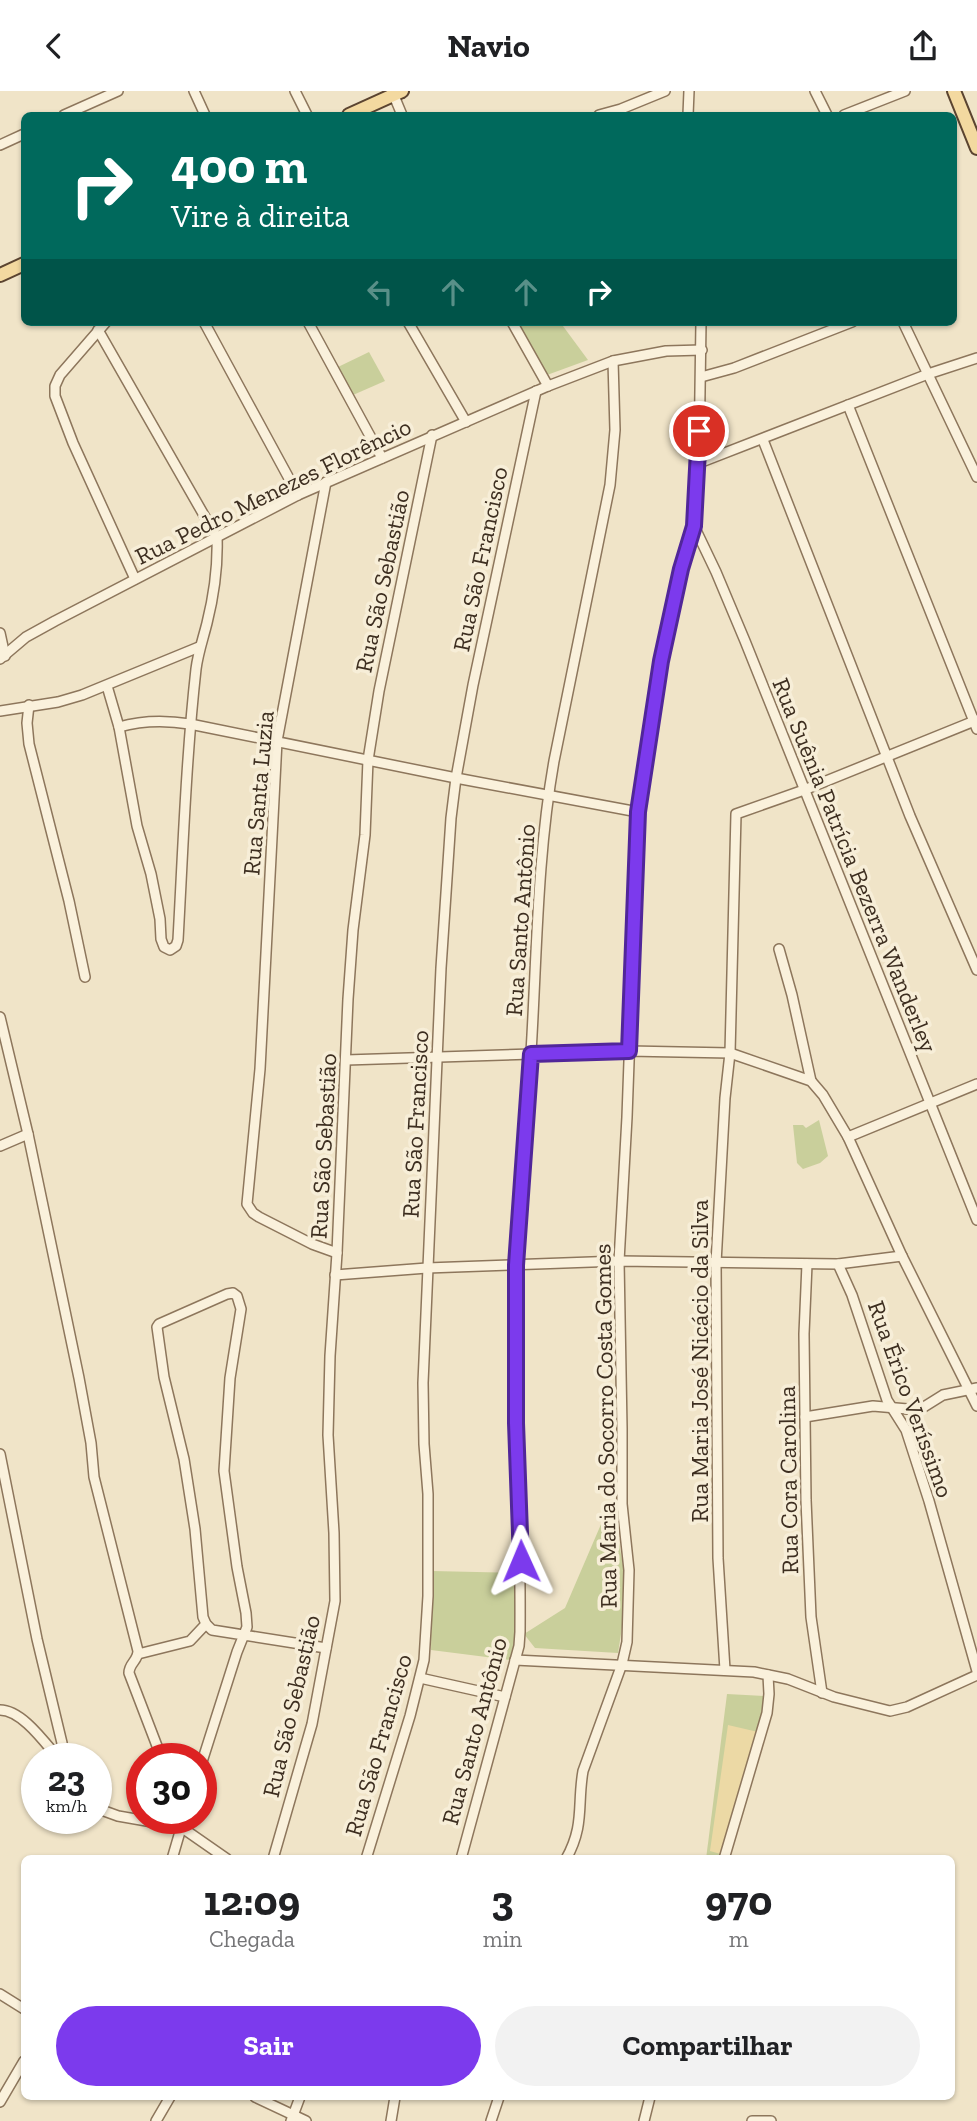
<!DOCTYPE html>
<html lang="pt">
<meta charset="utf-8">
<style>
body{margin:0;font-family:"Zilla Slab",serif;background:#f2f2f2;color:#202124;height:100vh;display:flex;flex-direction:column;font-size:26px;white-space:nowrap}
*{box-sizing:border-box;margin:0}
p{font-size:23px;color:#757577}
.icon{flex:none;width:38px;height:38px;fill:none;stroke:currentColor;stroke-width:2;stroke-linecap:round;stroke-linejoin:round}
.map{position:relative;flex:1;overflow:hidden}
.panel{position:absolute;left:21px;top:1764px;width:934px;height:245px;display:flex;flex-direction:column;background:#fff;border-radius:10px;box-shadow:0 2px 5px #0004}
.panel>*{flex:none}
.top-card{position:absolute;left:21px;top:21px;width:936px;height:214px;border-radius:10px;box-shadow:0 2px 5px #0004;background:#00695c;color:#fff;overflow:hidden}
.speed{position:absolute;left:21px;top:1652px;display:flex;gap:14px;font-size:35px;font-weight:700;text-align:center}
.speed>*{display:grid;place-content:center;width:91px;height:91px;border-radius:50%;background:#fff;box-shadow:0 2px 5px #0004;line-height:1}
.speed small{font-size:18px;font-weight:400}
.speed .limit{border:10px solid #d22;background:#fff;color:#111}
.pin{position:absolute;display:grid;place-items:center;width:60px;height:60px;color:#fff;margin:-30px;border:4px solid #fff;border-radius:50%;box-shadow:0 2px 7px #0007}
.me{position:absolute;width:77px;margin:-38px;rotate:359deg;stroke-linejoin:round;filter:drop-shadow(0 0 5px #0008)}
.turn{display:flex;align-items:center;gap:24px;height:147px;padding:0 35px;font-size:32px}
.turn .icon{width:91px;height:91px;stroke-width:2.5}
.turn b{display:block;font-size:49px;line-height:60px}
.lanes{display:flex;align-items:center;height:66px;padding:0 35px;background:#0003;justify-content:center;gap:35px;direction:ltr}
.lanes .off{opacity:.35}
.eta{display:flex;justify-content:space-evenly;align-items:center;height:119px;text-align:center}
.eta b{font-size:42px;font-weight:700;line-height:49px}
.button{display:flex;gap:14px;margin-top:auto;padding:14px 35px}
.button a{flex:1;height:80px;border-radius:42px;background:#7c3aed;color:#fff;font-size:28px;font-weight:700;line-height:80px;text-align:center}
.button a+a{background:#f2f2f2;color:#202124}
header{display:flex;justify-content:space-between;align-items:center;height:91px;padding:0 35px;background:#fff;font-size:32px;font-weight:700}
.map>svg:first-child{display:block}
</style>
<header><svg class="icon" aria-label="back" viewBox="0 0 24 24"><path d="M15 5l-7 7 7 7"/></svg>Navio<svg class="icon" aria-label="share" viewBox="0 0 24 24"><path d="M12 15V3M7 8l5-5 5 5M5 13v7h14v-7"/></svg></header>
<div class="map">
<svg width="977" height="2030" viewBox="0 0 977 2030">
<rect width="100%" height="100%" fill="#f0e4c8"/>
<g fill="#c9cf9b">
<path d="M 522,231 L 560,231 L 588,269 L 547,284 L 518,232 Z"/>
<path d="M 369,261 L 385,290 L 353,304 L 338,276 Z"/>
<path d="M 819,1029 L 828,1065 L 820,1072 L 803,1078 L 797,1072 L 793,1034 L 803,1034 L 806,1037 Z"/>
<path d="M 611,1410 L 623,1474 L 623,1530 L 618,1562 L 535,1557 L 524,1543 L 565,1517 Z"/>
<path d="M 432,1480 L 518,1482 L 517,1541 L 511,1569 L 431,1559 Z"/>
<path d="M 727,1603 L 765,1605 L 758,1641 L 722,1767 L 706,1768 Z"/>
</g>
<path fill="#ecd9a5" d="M 728,1634 L 758,1641 L 724,1764 L 710,1760 Z"/>
<g fill="none" stroke-linecap="round" stroke-linejoin="round">
<g stroke="#8d765c" stroke-width="12">
<g id="minor">
<path d="M 194,0 L 205,24"/>
<path d="M 295,0 L 307,24"/>
<path d="M 392,0 L 402,24"/>
<path d="M 815,0 L 827,24"/>
<path d="M 64,24 L 118,0"/>
<path d="M 599,24 L 621,18 L 665,0"/>
<path d="M 688,24 L 689,0"/>
<path d="M 844,24 L 905,0"/>
<path d="M 0,54 L 24,43"/>
<path d="M 106,231 L 60,284 L 55,295 L 55,305 L 73,352 L 135,488"/>
<path d="M 204,231 L 298,404"/>
<path d="M 308,231 L 382,367"/>
<path d="M 408,231 L 466,331"/>
<path d="M 512,231 L 548,295"/>
<path d="M 903,231 L 977,386"/>
<path d="M 98,239 L 217,447 C 218,476 214,504 207,532 C 203,548 198,562 196,578 C 186,668 183,759 178,849 L 176,855 L 170,859 L 164,856 L 161,848 L 160,828 L 151,783 L 137,735 L 119,636 L 107,595"/>
<path d="M 701,286 L 734,277 L 852,231"/>
<path d="M 848,314 L 977,638"/>
<path d="M 763,349 L 910,725 L 977,879"/>
<path d="M 699,372 L 928,283 L 977,267"/>
<path d="M 326,391 L 277,650 L 260,978 L 247,1113 L 253,1122 L 259,1126 L 312,1153 L 337,1162"/>
<path d="M 694,435 L 716,481 L 745,550 L 977,1129"/>
<path d="M 0,542 L 5,565"/>
<path d="M 0,568 L 26,546 L 55,530 L 298,404 L 548,295 L 613,270 L 666,260 L 702,259"/>
<path d="M 29,614 L 27,632 L 29,653 L 69,810 L 85,886"/>
<path d="M 0,620 L 58,611 L 82,604 L 199,556"/>
<path d="M 119,636 C 143,629 166,629 190,633 L 456,687 L 638,721"/>
<path d="M 779,858 L 792,904 L 811,990"/>
<path d="M 0,926 L 28,1043 L 79,1287 L 91,1352 L 94,1386 L 138,1560 C 138,1570 129,1572 129,1582 L 162,1668"/>
<path d="M 346,969 L 629,960 L 730,962 L 811,990 L 823,1004 L 848,1046 L 902,1165 L 977,1315"/>
<path d="M 848,1046 L 977,993"/>
<path d="M 0,1055 L 28,1043"/>
<path d="M 807,1173 L 804,1243 L 806,1409 L 811,1526 L 822,1602"/>
<path d="M 838,1173 L 852,1204 L 887,1309 L 906,1339 L 929,1410 L 977,1580"/>
<path d="M 335,1184 L 427,1177 L 619,1170 L 838,1173 L 902,1165"/>
<path d="M 805,1326 L 873,1315 L 919,1319 L 943,1304 L 977,1297"/>
<path d="M 0,1363 L 37,1548 L 62,1652 L 61,1661 L 58,1667"/>
<path d="M 138,1563 L 190,1550 L 206,1533"/>
<path d="M 515,1569 L 754,1581 L 788,1588 L 834,1606 L 890,1620 L 907,1616 L 977,1584"/>
<path d="M 725,1579 L 718,1467 L 716,1172 L 725,1007 L 730,962 L 736,723 L 804,699 L 977,629"/>
<path d="M 420,1587 L 505,1606"/>
<path d="M 0,1619 C 22,1619 45,1652 59,1668"/>
<path d="M 201,1674 L 237,1561 L 247,1536 L 246,1522 L 237,1476 L 224,1380 L 230,1287 L 241,1218 L 237,1205 L 233,1202 L 227,1203 L 159,1233 L 157,1236 L 164,1286 L 184,1368 L 195,1438 L 203,1526 L 206,1533 L 212,1539 L 326,1557"/>
<path d="M 96,1717 L 118,1725 L 181,1736 L 227,1768"/>
<path d="M 172,1768 L 184,1727"/>
<path d="M 273,1768 L 312,1633 L 335,1510 L 334,1442 L 328,1344 L 330,1265 L 337,1162 L 348,908 L 353,839 L 365,744 L 368,669 L 379,600 L 432,344"/>
<path d="M 366,1768 L 410,1625 L 424,1569 L 428,1505 L 428,1403 L 424,1353 L 423,1292 L 441,877 L 451,727 L 456,687 L 473,594 L 536,300"/>
<path d="M 461,1768 L 519,1555 L 520,1541 C 521,1420 514,1298 516,1176 C 518,1099 528,1022 532,944 C 537,853 538,760 554,670 L 610,394 L 615,339 L 613,270"/>
<path d="M 566,1768 C 585,1734 577,1714 583,1680 L 622,1573 L 627,1551 L 629,1479 L 622,1413 L 622,1337 L 619,1170 L 627,1026 L 638,721 L 661,570 L 681,478 L 694,435 L 699,367 L 701,231"/>
<path d="M 724,1768 L 767,1622 L 769,1603 L 768,1584"/>
<path d="M 0,1903 L 24,1918"/>
<path d="M 255,2006 L 306,2030"/>
<path d="M 0,2011 L 24,1970"/>
<path d="M 156,2030 L 170,2006"/>
<path d="M 291,2030 L 300,2006"/>
<path d="M 391,2030 L 395,2006"/>
<path d="M 491,2030 L 499,2006"/>
<path d="M 644,2030 L 650,2006"/>
<path d="M 752,2030 L 771,2030"/>
</g>
</g>
<g stroke="#5b4430" stroke-width="16">
<g id="major">
<path d="M 954,0 L 977,57"/>
<path d="M 349,24 L 402,0"/>
<path d="M 0,184 L 24,173"/>
</g>
</g>
<use href="#minor" stroke="#faf1dc" stroke-width="9"/>
<use href="#major" stroke="#f3d9a0" stroke-width="12"/>
</g>
<g fill="none" stroke-linecap="round" stroke-linejoin="round">
<g stroke="#51269a" stroke-width="18">
<path id="route" d="M 521,1470 L 516,1332 L 516,1174 L 531,963 L 629,960 L 638,721 L 661,570 L 681,478 L 694,435 L 699,340"/>
</g>
<use href="#route" stroke="#7c3aed" stroke-width="12"/>
</g>
<g text-anchor="middle" dominant-baseline="central" stroke-width="7" stroke-linejoin="round" paint-order="stroke">
<g font-size="24" fill="#3d2e20" stroke="#f7eed8">
<text transform="translate(273 400) rotate(-26)">Rua Pedro Menezes Florêncio</text>
<text transform="translate(480 468) rotate(-78)">Rua São Francisco</text>
<text transform="translate(382 490) rotate(-78)">Rua São Sebastião</text>
<text transform="translate(258 702) rotate(-85)">Rua Santa Luzia</text>
<text transform="translate(855 774) rotate(68)">Rua Suênia Patrícia Bezerra Wanderley</text>
<text transform="translate(520 829) rotate(-86)">Rua Santo Antônio</text>
<text transform="translate(415 1033) rotate(-87)">Rua São Francisco</text>
<text transform="translate(323 1055) rotate(-87)">Rua São Sebastião</text>
<text transform="translate(699 1270) rotate(-90)">Rua Maria José Nicácio da Silva</text>
<text transform="translate(911 1308) rotate(70)">Rua Érico Veríssimo</text>
<text transform="translate(605 1335) rotate(-91)">Rua Maria do Socorro Costa Gomes</text>
<text transform="translate(788 1389) rotate(-91)">Rua Cora Carolina</text>
<text transform="translate(291 1615) rotate(-77)">Rua São Sebastião</text>
<text transform="translate(474 1640) rotate(-75)">Rua Santo Antônio</text>
<text transform="translate(378 1654) rotate(-74)">Rua São Francisco</text>
</g>
</g>
</svg>
<div class="speed"><div>23<small>km/h</small></div><div class="limit">30</div></div>
<div class="pin" style="left:699px;top:340px;background:#d93025"><svg class="icon" aria-label="arrive" viewBox="0 0 24 24"><path d="M6 21V4h12l-3 4 3 4H6"/></svg></div>
<svg class="me" style="left:521px;top:1470px" viewBox="-20 -20 40 40"><path d="M0-17L14 15 0 8-14 15z" fill="#7c3aed" stroke="#fff" stroke-width="4"/></svg>
<div class="top-card">
<div class="turn"><svg class="icon" aria-label="right" viewBox="0 0 24 24"><path d="M7 20v-9h11M14 6l5 5-5 5"/></svg><div><b>400 m</b>Vire à direita</div></div>
<div class="lanes"><svg class="icon off" aria-label="left" viewBox="0 0 24 24"><path d="M17 20v-9H6M10 6l-5 5 5 5"/></svg><svg class="icon off" aria-label="ahead" viewBox="0 0 24 24"><path d="M12 20V5M6 11l6-6 6 6"/></svg><svg class="icon off" aria-label="ahead" viewBox="0 0 24 24"><path d="M12 20V5M6 11l6-6 6 6"/></svg><svg class="icon" aria-label="right" viewBox="0 0 24 24"><path d="M7 20v-9h11M14 6l5 5-5 5"/></svg></div>
</div>
<section class="panel">
<div class="eta">
<div><b>12:09</b><p>Chegada</p></div>
<div><b>3</b><p>min</p></div>
<div><b>970</b><p>m</p></div>
</div>
<div class="button"><a>Sair</a><a>Compartilhar</a></div>
</section>
</div>
